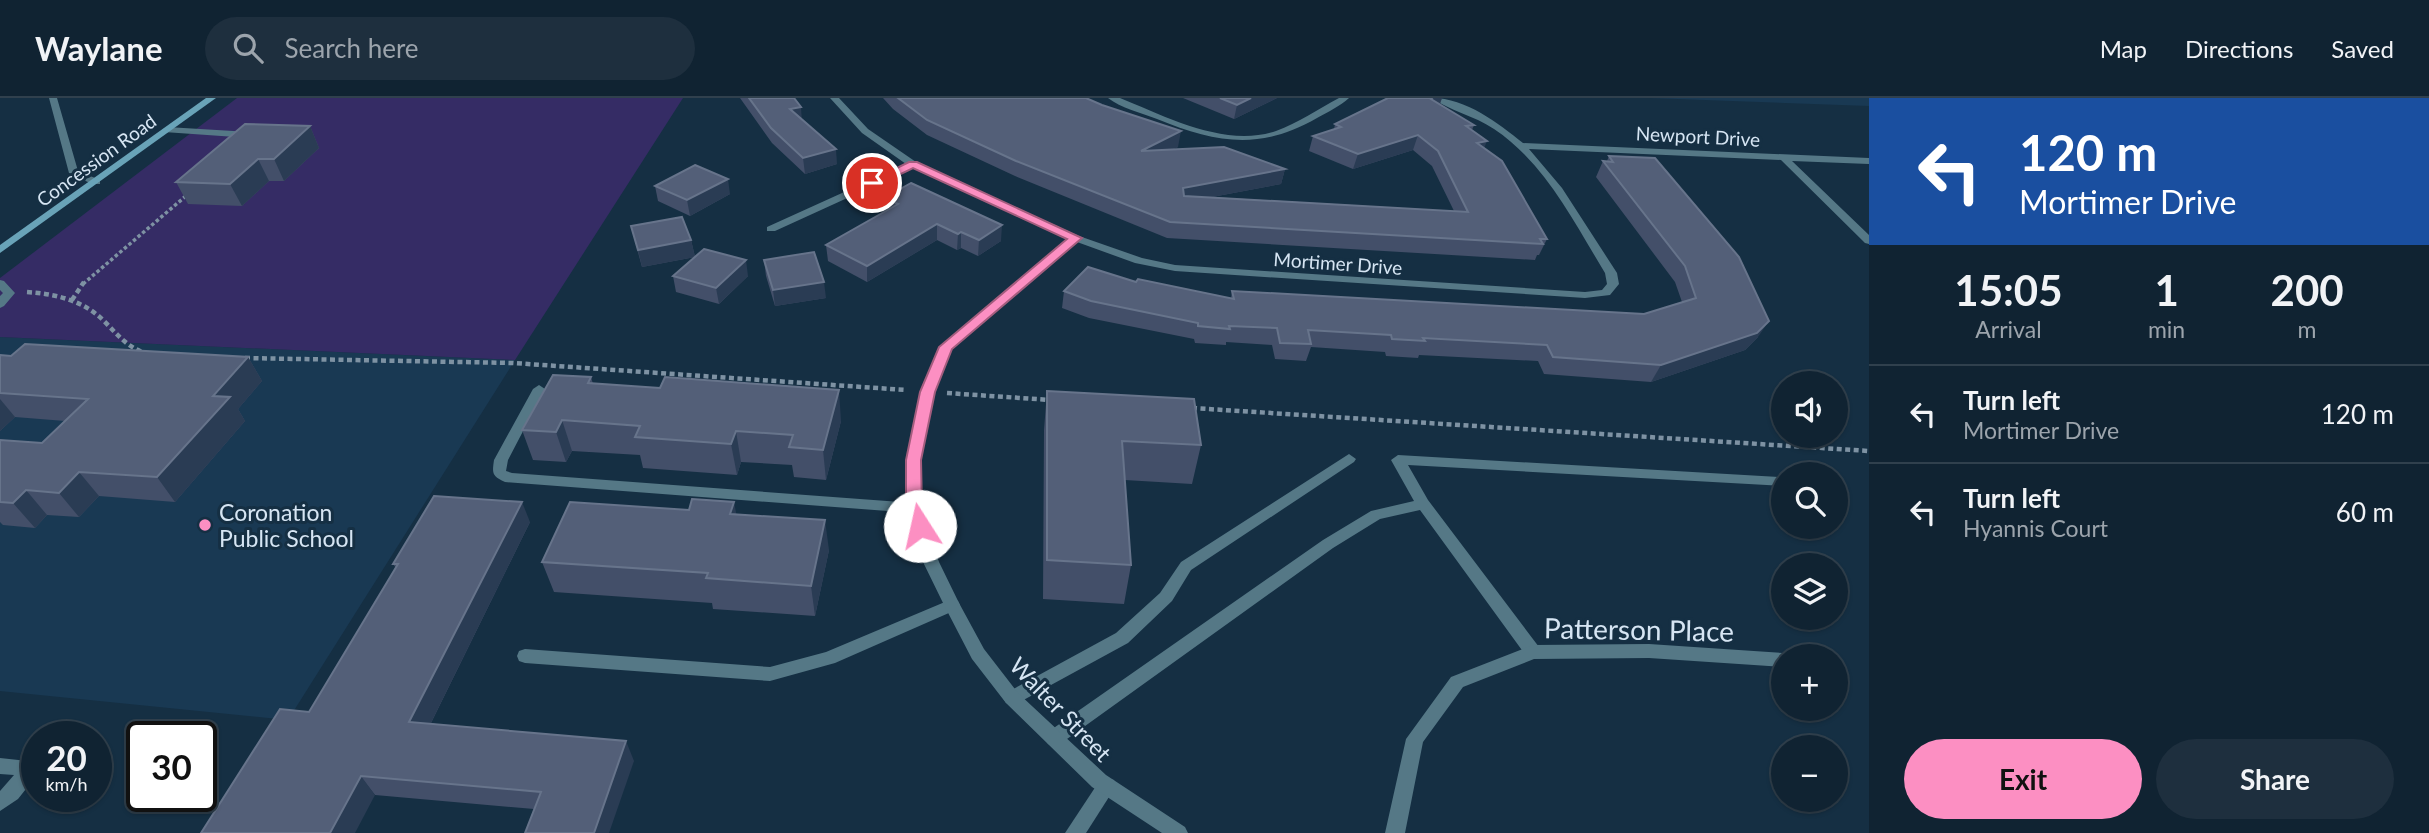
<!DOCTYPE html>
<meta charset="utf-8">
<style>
body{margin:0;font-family:Lato,sans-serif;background:#1e2f3e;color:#f1f3f6;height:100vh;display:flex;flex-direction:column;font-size:26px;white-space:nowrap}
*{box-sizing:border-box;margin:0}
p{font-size:23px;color:#9ca4ac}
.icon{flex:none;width:38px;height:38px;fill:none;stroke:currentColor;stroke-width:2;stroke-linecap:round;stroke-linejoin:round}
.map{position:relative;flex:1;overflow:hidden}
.drawer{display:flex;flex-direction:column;background:#102332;width:560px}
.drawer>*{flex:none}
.guide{background:#1a4fa0;color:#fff;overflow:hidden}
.fabs{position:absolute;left:1771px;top:273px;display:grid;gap:14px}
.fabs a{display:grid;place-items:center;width:77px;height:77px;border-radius:50%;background:#102332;box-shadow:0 2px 5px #0004,0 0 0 2px #30404d;font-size:35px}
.speed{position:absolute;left:21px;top:623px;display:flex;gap:14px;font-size:35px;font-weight:700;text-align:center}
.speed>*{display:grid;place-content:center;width:91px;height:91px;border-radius:50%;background:#102332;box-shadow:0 2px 5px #0004,0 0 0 2px #30404d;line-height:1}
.speed small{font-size:18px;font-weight:400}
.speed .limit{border:4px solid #111;border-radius:10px;background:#fff;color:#111}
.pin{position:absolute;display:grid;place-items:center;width:60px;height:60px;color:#fff;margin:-30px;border:4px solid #fff;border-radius:50%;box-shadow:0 2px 7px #0007}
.me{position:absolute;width:77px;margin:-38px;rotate:350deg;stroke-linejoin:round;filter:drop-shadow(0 0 5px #0008)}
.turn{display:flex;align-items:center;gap:24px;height:147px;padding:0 35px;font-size:32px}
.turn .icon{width:91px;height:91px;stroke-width:2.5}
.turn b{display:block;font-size:49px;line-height:60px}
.eta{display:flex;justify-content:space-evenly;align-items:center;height:119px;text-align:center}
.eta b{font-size:42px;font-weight:700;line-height:49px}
.cta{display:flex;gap:14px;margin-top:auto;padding:14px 35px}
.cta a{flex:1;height:80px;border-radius:42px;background:#fc8fc2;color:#111;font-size:28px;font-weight:700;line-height:80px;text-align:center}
.cta a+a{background:#1e2f3e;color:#f1f3f6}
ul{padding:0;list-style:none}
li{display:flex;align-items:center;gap:21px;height:98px;padding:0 35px;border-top:2px solid #30404d}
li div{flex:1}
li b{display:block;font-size:26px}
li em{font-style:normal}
header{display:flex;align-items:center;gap:42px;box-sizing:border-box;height:98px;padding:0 35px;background:#102332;border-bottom:2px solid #30404d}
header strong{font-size:33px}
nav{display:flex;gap:38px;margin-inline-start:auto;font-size:24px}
.search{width:490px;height:63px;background:#1e2f3e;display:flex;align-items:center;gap:18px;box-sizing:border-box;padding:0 24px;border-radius:38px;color:#9ca4ac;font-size:26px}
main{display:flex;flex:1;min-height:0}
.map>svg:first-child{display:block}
</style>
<header>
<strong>Waylane</strong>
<div class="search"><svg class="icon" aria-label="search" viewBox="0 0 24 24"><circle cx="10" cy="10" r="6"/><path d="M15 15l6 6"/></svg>Search here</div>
<nav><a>Map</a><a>Directions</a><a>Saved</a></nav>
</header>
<main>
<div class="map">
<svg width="1869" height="735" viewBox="0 0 1869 735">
<rect width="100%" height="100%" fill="#152f43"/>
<g fill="#193953">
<path d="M 1650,0 L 1869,0 L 1869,8 Z"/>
<path d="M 0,239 L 515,262 L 288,622 L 0,593 Z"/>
</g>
<path fill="#352c65" d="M 237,0 L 683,0 L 515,262 L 0,239 L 0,180 Z"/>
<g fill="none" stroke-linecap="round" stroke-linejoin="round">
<path stroke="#7e92a3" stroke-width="3.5" stroke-dasharray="3.5 2.5" stroke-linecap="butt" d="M 83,186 L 187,97"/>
<g stroke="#7e92a3" stroke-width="4.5" stroke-dasharray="5 3.5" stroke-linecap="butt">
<path d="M 27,194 C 55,196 83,202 104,223 C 116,235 125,247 142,254"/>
<path d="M 72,202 L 84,184"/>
<path d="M 245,260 L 513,265 L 906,292"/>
<path d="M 947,295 L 1050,302"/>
<path d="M 1192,310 L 1869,353"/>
</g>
<g fill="#557886" fill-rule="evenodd">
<path d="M 167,29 L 250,34 L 255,37 L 250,40 L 164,34 L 162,32 Z"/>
<path d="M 0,182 L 4,183 L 15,195 L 4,208 L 0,210 L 0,198 L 3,195 L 0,192 Z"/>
<path d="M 539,287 L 545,291 L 508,362 L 506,373 L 512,375 L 914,405 L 919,406 L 921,410 L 919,414 L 914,415 L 505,384 C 492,378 492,376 494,362 L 533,291 Z"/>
<path d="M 1349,356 L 1356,361 L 1354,364 L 1191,472 L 1172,503 L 1128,545 L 1018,605 L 1012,607 L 1006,605 L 1003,600 L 1006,595 L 1116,535 L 1160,495 L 1181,464 Z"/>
<path d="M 1398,357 L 1779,379 L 1783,380 L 1783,388 L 1408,367 L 1428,402 L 1539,549 L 1541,554 L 1539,559 L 1533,561 L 1527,559 L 1420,412 L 1380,421 L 1333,450 L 1060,646 L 1054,648 L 1048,646 L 1045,640 L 1048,634 L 1323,442 L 1371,413 L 1414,403 L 1391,362 Z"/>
<path d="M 952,501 L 958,503 L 960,507 L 958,511 L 835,565 L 770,583 L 525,565 L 519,563 L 517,558 L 519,553 L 525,551 L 770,569 L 826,554 Z"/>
<path d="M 0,660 L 37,664 L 37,677 L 18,701 L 0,713 L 0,693 L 14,677 L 0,676 Z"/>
<path d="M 1107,680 L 1114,682 L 1116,688 L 1086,735 L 1065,735 L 1100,682 Z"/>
</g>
<g fill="#557886" fill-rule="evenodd">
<path d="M 49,0 L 57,0 L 78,73 L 100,82 L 100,86 L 92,86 L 69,75 Z"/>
<path d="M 830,0 L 839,0 L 868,31 L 916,64 L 1079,138 L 1142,160 L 1175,167 L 1585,194 L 1602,192 L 1607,186 L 1605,175 C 1574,124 1545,65 1494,31 C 1475,18 1448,12 1432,0 C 1466,0 1498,25 1523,45 L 1869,60 L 1869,66 L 1792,63 L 1869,137 L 1869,146 L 1865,145 L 1781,62 L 1529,51 L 1562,90 L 1617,175 L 1619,186 L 1610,197 L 1585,200 L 1175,173 L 1135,165 L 1077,144 L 952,251 L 934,294 L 920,362 L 921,410 L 939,464 L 959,505 L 984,551 L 1018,595 L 1106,677 L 1185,729 L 1188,735 L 1162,735 L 1092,689 L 1006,605 L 972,561 L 944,507 L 923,464 L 907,410 L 906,362 L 922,294 L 940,249 L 1068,141 L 913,70 L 775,133 L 767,133 L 767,129 L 906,66 L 862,35 Z"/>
<path d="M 1108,0 L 1120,0 C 1167,19 1225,50 1276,33 C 1298,25 1318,11 1339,0 L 1349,0 C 1340,8 1328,14 1317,20 C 1260,53 1216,45 1157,21 C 1141,15 1121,10 1108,0 Z"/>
<path d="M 1649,546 L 1783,555 L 1789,558 L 1783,558 L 1783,569 L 1649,560 L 1534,561 L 1463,589 L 1423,644 L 1405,735 L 1385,735 L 1406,641 L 1451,579 L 1533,547 Z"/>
</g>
<path fill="#69a3b8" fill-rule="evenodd" d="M 206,0 L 216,0 L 0,155 L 0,147 Z"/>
</g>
<g fill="#434f69">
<path d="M 740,0 L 794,0 L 802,22 L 837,66 L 805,76 L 772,45 Z"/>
<path d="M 883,0 L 1086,0 L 1178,49 L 1173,51 L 1285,71 L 1281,86 L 1212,99 L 1454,113 L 1432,68 L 1413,52 L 1353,71 L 1309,53 L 1313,38 L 1334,31 L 1335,26 L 1388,0 L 1442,0 L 1440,6 L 1474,27 L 1472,32 L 1547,141 L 1539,157 L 1537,157 L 1535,162 L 1167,140 L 1015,78 L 927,37 L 893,11 Z"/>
<path d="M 1183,0 L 1277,0 L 1234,21 Z"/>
<path d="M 310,28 L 319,50 L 284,83 L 269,83 L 242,108 L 188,106 L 176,84 Z"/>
<path d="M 1609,58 L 1758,239 L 1745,252 L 1651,284 L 1544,276 L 1538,263 L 1419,257 L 1418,260 L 1386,258 L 1385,254 L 1311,249 L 1306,263 L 1275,261 L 1272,247 L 1226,244 L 1226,247 L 1195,245 L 1194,241 L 1089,220 L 1062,210 L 1064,193 L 1136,184 L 1231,200 L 1232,193 L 1644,216 L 1682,204 L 1675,184 L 1596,79 L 1603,63 L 1607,63 Z"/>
<path d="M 655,88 L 730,96 L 690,118 L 658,103 Z"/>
<path d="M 884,100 L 1001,143 L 978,158 L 961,150 L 957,152 L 937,142 L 867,184 L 828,163 L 826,147 L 885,114 Z"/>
<path d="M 631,128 L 691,142 L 695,159 L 642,169 Z"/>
<path d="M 764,162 L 826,200 L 775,208 L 766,178 Z"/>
<path d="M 673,178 L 748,178 L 719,206 L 676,194 Z"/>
<path d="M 0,257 L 248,259 L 262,283 L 238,311 L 245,323 L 175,404 L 99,398 L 79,419 L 47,417 L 35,430 L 3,427 L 0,424 L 0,342 L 42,345 L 65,323 L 15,319 L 0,333 Z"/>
<path d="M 591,279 L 593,286 L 841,323 L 826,382 L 794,379 L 792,367 L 741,364 L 737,377 L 643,370 L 640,357 L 572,353 L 566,364 L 533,362 L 522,332 Z"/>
<path d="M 1047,293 L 1201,347 L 1192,386 L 1125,382 L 1131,467 L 1124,506 L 1043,501 L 1044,332 Z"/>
<path d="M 737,416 L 829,452 L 815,518 L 713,511 L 712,505 L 554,494 L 542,464 Z"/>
<path d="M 530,424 L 431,625 L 634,663 L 534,711 L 375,697 L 309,614 L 396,470 L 393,466 Z"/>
</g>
<g fill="#2a3c54">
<path d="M 1251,0 L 1277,0 L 1234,21 L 1237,7 Z"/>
<path d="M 1432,0 L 1442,0 L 1439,8 L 1431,1 Z"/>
<path d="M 801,9 L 802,24 L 790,11 Z"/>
<path d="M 310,28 L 319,50 L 284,83 L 274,61 Z"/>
<path d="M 1181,33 L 1178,49 L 1139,68 L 1141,53 Z"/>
<path d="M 1418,37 L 1413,52 L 1353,71 L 1358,56 Z"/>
<path d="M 1487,43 L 1481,58 L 1477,45 Z"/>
<path d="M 836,51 L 837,66 L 805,76 L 803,60 Z"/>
<path d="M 258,61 L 269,83 L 242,108 L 230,86 Z"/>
<path d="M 1285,71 L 1281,86 L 1180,105 L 1183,90 Z"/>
<path d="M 728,81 L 730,96 L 690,118 L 687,102 Z"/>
<path d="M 937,126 L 937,142 L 867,184 L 867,168 Z"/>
<path d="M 1002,127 L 1001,143 L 978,158 L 979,142 Z"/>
<path d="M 961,134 L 961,150 L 957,152 L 958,136 Z"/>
<path d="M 691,142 L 695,159 L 642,169 L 638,152 Z"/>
<path d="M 746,162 L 748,178 L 719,206 L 716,190 Z"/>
<path d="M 824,184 L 826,200 L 775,208 L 773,192 Z"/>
<path d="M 1769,223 L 1758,239 L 1745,252 L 1651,284 L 1661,267 Z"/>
<path d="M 248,259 L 262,283 L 238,311 L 245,323 L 175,404 L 157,379 L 213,298 Z"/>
<path d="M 839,292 L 841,323 L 826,382 L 823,352 Z"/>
<path d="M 0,301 L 15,319 L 0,333 Z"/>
<path d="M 562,322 L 572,353 L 566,364 L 556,334 Z"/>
<path d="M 736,333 L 741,364 L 737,377 L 731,346 Z"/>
<path d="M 79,374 L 99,398 L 79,419 L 59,395 Z"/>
<path d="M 26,392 L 47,417 L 35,430 L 13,405 Z"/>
<path d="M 522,404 L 530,424 L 422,643 L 409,624 Z"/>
<path d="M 734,404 L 740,435 L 730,416 Z"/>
<path d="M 825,422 L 829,452 L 815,518 L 811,488 Z"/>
<path d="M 626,643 L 634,663 L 609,735 L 594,735 Z"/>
<path d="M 361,678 L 375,697 L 355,735 L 330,735 Z"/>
</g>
<g fill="#535f78" stroke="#67748b" stroke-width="2">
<path d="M 749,0 L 794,0 L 801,9 L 790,11 L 836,51 L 803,60 L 771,30 Z"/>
<path d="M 898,0 L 1086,0 L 1102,7 L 1181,33 L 1141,53 L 1224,49 L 1285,71 L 1183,90 L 1184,98 L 1468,114 L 1438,53 L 1418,37 L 1358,56 L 1313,38 L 1341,29 L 1335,26 L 1388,0 L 1432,0 L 1431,1 L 1474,27 L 1466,28 L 1487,43 L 1477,45 L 1502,63 L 1547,141 L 1540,141 L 1543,146 L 1170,124 L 1016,63 L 927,22 Z"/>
<path d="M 1220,0 L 1251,0 L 1237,7 Z"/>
<path d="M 245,26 L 310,28 L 274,61 L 258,61 L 230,86 L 176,84 Z"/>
<path d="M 1609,58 L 1655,60 L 1739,159 L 1769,223 L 1757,235 L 1661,267 L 1553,259 L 1547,247 L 1423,240 L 1425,243 L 1392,241 L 1391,237 L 1308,232 L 1311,246 L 1280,245 L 1277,230 L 1229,228 L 1230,231 L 1198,228 L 1198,225 L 1091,203 L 1064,193 L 1088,169 L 1136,184 L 1138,181 L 1234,201 L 1232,193 L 1644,216 L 1696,200 L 1685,168 L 1603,63 L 1613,64 Z"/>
<path d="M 695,67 L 728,81 L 687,102 L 655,88 Z"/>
<path d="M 911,85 L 1002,127 L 979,142 L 961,134 L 958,136 L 937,126 L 867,168 L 826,147 L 898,106 L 884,100 Z"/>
<path d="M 682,119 L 691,142 L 638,152 L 631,128 Z"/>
<path d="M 704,151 L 746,162 L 716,190 L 673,178 Z"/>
<path d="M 814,154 L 824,184 L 773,192 L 764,162 Z"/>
<path d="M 25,246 L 248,259 L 213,298 L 230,299 L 157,379 L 79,374 L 59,395 L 26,392 L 13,405 L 0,404 L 0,342 L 42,345 L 88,301 L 0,295 L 0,257 L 11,258 Z"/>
<path d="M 553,277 L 591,279 L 588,285 L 660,290 L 665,279 L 839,292 L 823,352 L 789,349 L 793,337 L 736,333 L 731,346 L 635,339 L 640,328 L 562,322 L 556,334 L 522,332 Z"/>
<path d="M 1047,293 L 1194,301 L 1201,347 L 1122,343 L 1131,467 L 1047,462 Z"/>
<path d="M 434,398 L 522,404 L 409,624 L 626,643 L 594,735 L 525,735 L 541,694 L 361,678 L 330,735 L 201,735 L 280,611 L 309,614 L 398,466 L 393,466 Z"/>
<path d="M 692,401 L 734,404 L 730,416 L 825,422 L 811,488 L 706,480 L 708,475 L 542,464 L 570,404 L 689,412 Z"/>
</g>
<path fill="#fc8fc2" stroke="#a45d7e" stroke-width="2" d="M 909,64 L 917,64 L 1082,140 L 952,251 L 935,294 L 921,362 L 922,410 L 928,428 L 920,434 L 914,432 L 906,410 L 906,362 L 920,294 L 939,249 L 1067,141 L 913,70 L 876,88 L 866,85 Z"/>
<circle fill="#fc8fc2" stroke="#152f43" stroke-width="2.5" cx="205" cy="427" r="7"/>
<g text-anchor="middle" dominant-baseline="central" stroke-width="6" stroke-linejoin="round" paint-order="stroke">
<g font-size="19" fill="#d6e5f3" stroke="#152f43">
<text transform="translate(1698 38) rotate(3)">Newport Drive</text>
<text transform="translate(96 62) rotate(-36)">Concession Road</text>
<text transform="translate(1338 165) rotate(4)">Mortimer Drive</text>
</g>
<g font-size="23" fill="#d6e5f3" stroke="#152f43" text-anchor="start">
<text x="219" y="414">Coronation<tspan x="219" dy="26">Public School</tspan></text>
</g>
<g font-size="23" fill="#d6e5f3" stroke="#152f43">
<text transform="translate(1061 611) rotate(46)">Walter Street</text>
</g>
<g font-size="28" fill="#d6e5f3" stroke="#152f43">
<text transform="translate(1639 531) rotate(1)">Patterson Place</text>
</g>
</g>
</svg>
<div class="fabs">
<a><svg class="icon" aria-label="sound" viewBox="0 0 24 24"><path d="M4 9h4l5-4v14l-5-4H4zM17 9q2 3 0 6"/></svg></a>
<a><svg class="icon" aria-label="search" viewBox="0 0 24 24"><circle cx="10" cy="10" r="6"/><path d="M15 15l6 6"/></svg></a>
<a><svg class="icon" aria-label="layers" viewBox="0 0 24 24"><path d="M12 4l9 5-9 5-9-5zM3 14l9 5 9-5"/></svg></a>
<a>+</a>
<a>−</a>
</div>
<div class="speed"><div>20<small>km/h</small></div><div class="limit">30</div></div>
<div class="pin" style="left:872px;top:85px;background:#d93025"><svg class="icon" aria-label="arrive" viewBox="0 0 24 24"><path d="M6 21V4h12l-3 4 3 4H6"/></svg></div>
<svg class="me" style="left:920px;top:428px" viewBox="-20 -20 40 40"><circle r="19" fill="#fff"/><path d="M0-13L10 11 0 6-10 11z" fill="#fc8fc2"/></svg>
</div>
<section class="drawer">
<div class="guide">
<div class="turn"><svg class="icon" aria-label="left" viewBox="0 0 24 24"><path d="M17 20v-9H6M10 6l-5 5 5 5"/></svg><div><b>120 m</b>Mortimer Drive</div></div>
</div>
<div class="eta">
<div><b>15:05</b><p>Arrival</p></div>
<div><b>1</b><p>min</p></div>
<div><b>200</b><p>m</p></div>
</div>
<ul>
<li><svg class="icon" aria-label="left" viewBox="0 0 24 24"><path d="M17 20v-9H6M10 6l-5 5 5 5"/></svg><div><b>Turn left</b><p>Mortimer Drive</p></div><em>120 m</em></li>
<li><svg class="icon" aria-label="left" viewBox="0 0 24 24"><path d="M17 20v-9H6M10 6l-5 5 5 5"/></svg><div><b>Turn left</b><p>Hyannis Court</p></div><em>60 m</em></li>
</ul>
<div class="cta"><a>Exit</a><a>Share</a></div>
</section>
</main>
